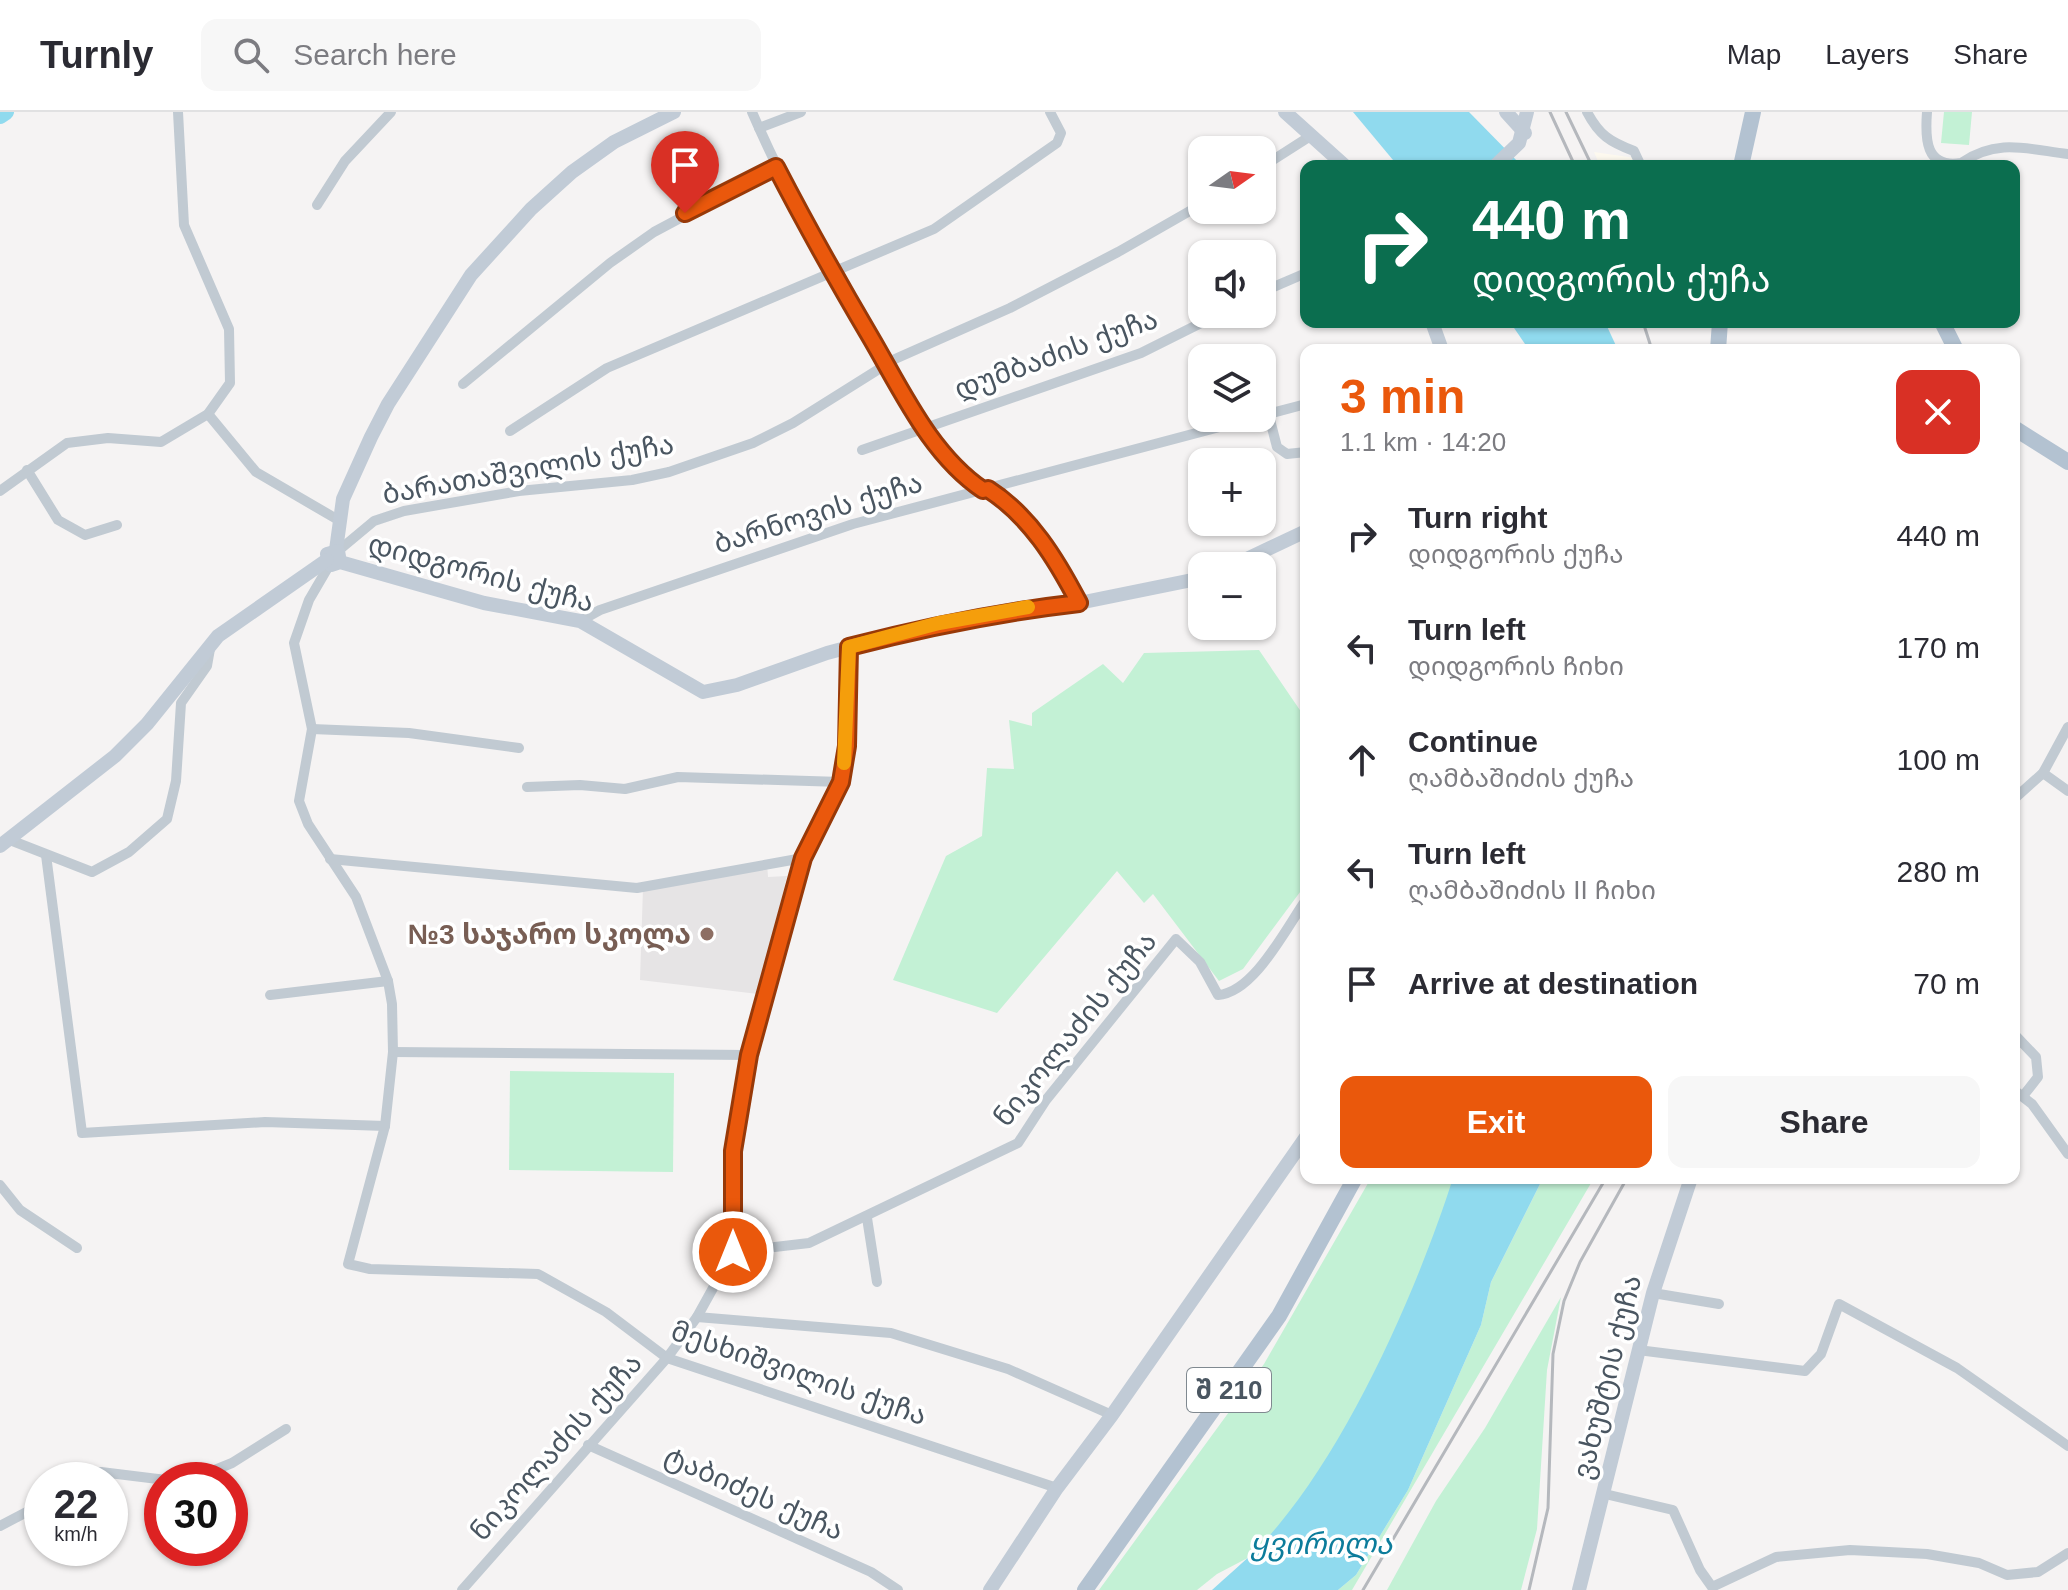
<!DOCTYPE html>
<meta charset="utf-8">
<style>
body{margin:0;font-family:Arial,"Noto Sans Georgian",sans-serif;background:#f7f7f7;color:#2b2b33;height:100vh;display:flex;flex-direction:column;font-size:30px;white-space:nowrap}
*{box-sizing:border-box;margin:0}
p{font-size:26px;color:#7c7c81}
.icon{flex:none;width:44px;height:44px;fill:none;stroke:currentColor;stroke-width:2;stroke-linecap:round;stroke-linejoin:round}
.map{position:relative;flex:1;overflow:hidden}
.sheet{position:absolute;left:1300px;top:232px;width:720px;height:840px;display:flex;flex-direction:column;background:#fff;border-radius:16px;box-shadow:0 2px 6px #0004}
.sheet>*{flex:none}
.top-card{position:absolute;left:1300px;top:48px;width:720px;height:168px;border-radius:16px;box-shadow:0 2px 6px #0004;background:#0b6e4f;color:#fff;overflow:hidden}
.needle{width:52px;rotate:76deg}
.fabs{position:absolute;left:1188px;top:24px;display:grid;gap:16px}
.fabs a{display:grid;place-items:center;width:88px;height:88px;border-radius:16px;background:#fff;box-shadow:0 2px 6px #0004;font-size:40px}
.speed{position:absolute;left:24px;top:1350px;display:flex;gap:16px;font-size:40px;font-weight:700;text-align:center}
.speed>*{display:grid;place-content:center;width:104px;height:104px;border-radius:50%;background:#fff;box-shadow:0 2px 6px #0004;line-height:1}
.speed small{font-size:20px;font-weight:400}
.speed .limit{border:12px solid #d22;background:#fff;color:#111}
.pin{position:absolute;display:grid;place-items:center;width:68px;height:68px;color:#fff;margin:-82px -34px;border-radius:50% 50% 50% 0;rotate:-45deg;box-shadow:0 0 8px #0007}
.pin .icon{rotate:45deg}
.me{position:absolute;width:88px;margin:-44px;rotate:0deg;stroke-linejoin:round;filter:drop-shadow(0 0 6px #0008)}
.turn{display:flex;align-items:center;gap:28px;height:168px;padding:0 40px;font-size:36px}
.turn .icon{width:104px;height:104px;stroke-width:2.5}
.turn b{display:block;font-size:56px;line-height:68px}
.round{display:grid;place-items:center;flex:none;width:84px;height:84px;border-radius:16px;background:#f7f7f7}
.headline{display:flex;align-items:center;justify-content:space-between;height:136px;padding:0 40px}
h1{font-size:48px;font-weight:700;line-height:60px;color:#ea580c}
.button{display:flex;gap:16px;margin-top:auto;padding:16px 40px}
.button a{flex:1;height:92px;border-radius:16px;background:#ea580c;color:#fff;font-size:32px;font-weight:700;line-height:92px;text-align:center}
.button a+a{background:#f7f7f7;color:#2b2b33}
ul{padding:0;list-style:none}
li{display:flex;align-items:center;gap:24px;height:112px;padding:0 40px}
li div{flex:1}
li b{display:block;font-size:30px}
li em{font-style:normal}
header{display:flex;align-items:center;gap:48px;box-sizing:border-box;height:112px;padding:0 40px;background:#fff;border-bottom:2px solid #e1e1e2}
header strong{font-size:38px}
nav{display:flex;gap:44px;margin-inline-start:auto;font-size:28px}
.search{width:560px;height:72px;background:#f7f7f7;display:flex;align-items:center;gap:20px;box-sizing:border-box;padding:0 28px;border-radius:16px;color:#7c7c81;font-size:30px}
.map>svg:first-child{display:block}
</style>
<header>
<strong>Turnly</strong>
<div class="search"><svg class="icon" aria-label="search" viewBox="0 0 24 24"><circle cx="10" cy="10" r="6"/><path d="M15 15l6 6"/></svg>Search here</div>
<nav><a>Map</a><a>Layers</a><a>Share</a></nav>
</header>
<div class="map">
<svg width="2068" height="1478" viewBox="0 0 2068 1478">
<rect width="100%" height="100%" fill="#f5f3f3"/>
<path fill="#fdf9ef" d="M 1594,40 L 1635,46 L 1639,54 L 1600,54 Z"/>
<path fill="#e6e4e5" d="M 767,750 L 768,765 L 787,764 L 758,882 L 640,868 L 643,776 Z"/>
<g fill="#c3f1d5">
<path d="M 1944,0 L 1972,0 L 1969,33 L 1941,31 Z"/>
<path d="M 1259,538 L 1306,607 L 1306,772 L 1243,857 L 1219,869 L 1153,782 L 1144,791 L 1117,759 L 997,901 L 893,868 L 946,744 L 982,724 L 987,656 L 1014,657 L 1009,608 L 1032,614 L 1032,601 L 1103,552 L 1123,571 L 1144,541 Z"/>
<path d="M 510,959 L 674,961 L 673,1060 L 509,1058 Z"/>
<path d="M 1371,1066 L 1454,1066 L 1413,1196 L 1400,1257 L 1261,1439 L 1217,1462 L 1197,1478 L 1099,1478 L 1264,1252 Z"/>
<path d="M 1543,1066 L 1594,1066 L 1352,1478 L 1338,1478 L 1356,1463 L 1408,1378 L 1481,1213 L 1491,1170 Z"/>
<path d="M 1561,1185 L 1547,1258 L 1537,1417 L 1521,1478 L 1387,1478 L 1436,1389 L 1485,1316 Z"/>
</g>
<g fill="#90daee">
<path d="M 1353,0 L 1469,0 L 1522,54 L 1398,54 Z"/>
<path d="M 1510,210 L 1605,210 L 1618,238 L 1529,238 Z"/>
<path d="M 1453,1066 L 1543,1066 L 1491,1170 L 1481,1213 L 1408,1378 L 1356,1463 L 1338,1478 L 1212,1478 C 1227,1464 1243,1451 1257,1437 C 1342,1350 1416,1182 1453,1066 Z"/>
</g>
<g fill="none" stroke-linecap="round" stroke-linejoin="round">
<path stroke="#90daee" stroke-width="16" d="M 0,4 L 6,0"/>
<g stroke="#c1cad2" stroke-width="10">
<path d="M 752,0 C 787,81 830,156 874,232 C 904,283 932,344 983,378"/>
<path d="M 1587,0 C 1599,23 1610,30 1634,39 L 1641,54"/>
<path d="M 1927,0 C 1925,26 1925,57 1961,51 C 1997,26 2027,37 2068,42"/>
<path d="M 759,16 L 801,0"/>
<path d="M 1262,55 L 1312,23"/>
<path d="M 317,93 L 345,49 L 391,0"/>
<path d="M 1262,180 L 1306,161"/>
<path d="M 463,272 L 610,151 L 654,120 L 776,55"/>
<path d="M 208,302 L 256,360 L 340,409"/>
<path d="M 1269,304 L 1277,335 L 1287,342 L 1306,340"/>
<path d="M 510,319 L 607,256 L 934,117 L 1057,31 L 1061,21 L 1050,0"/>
<path d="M 862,338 L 1141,241 L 1219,202"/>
<path d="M 27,358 L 58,408 L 85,423 L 117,413"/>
<path d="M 988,377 L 1036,420 L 1079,491"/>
<path d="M 0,379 L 67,331 L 108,326 L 161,330 L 208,302 L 230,271 L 229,217 L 184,113 L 178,0"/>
<path d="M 338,439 L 374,409 L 404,399 L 519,379 L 632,368 L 669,360 L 753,331 L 793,311 L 895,247 L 1010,196 L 1118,140 L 1202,92"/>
<path d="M 330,452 L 309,488 L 294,531 L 312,617 L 299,689 L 308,712 L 356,785 L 388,869 L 392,892 L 393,940 L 385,1014 L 348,1152 L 370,1157 L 538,1162 L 606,1200 L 667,1246 L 1057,1376"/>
<path d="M 580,509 L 600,498 L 853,412 L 1306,292"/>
<path d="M 312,617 L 409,621 L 519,636"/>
<path d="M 2043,661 L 2068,679"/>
<path d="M 527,675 L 580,673 L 625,677 L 678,665 L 841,670"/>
<path d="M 2014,687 L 2043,661 L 2068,615"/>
<path d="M 10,728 L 92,760 L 129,740 L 167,707 L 176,669 L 181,591 L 207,554 L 210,537"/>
<path d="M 46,743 L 82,1021 L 265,1010 L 385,1014"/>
<path d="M 330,747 L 637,776 L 803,746"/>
<path d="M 270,883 L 388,869"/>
<path d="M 2014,922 L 2036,945 L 2038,965 L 2023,984"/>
<path d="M 393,940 L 749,943"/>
<path d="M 2014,978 L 2032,992 L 2068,1042"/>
<path d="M 0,1073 L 20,1098 L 77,1136"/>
<path d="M 867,1106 L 877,1170"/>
<path d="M 733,1140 L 809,1131 L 1018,1031 L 1046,988 L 1176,827 L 1200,850 L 1218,883 C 1254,881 1286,816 1306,788"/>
<path d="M 1653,1181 L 1719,1192"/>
<path d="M 697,1205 L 891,1221 L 1008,1257 L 1112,1303"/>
<path d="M 1638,1238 L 1805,1259 L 1821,1242 L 1839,1192 L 1957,1256 L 2068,1334"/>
<path d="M 588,1333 L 871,1460 L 898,1478"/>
<path d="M 86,1368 L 101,1360 L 166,1368"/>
<path d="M 190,1368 L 232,1351 L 286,1317"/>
<path d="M 1605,1382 L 1673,1398 L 1700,1458 L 1712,1475 L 1776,1445 L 1850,1438 L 1927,1442 L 1979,1451 L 2007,1463 L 2038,1460 L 2068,1441"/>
<path d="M 0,1414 L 42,1392"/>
<path d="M 462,1478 L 667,1246 L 697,1205 L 733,1140 L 733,1039 L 749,943 L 803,746 L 841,670 L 847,634 L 849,535"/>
</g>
<g stroke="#c1cbd6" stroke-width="14">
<path d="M 1285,0 L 1345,54"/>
<path d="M 1506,0 L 1525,21"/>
<path d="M 1495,54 L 1519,31 L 1527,0"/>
<path d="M 1432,210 L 1442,238"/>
<path d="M 336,438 L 343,387 L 371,325 L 388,292 L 471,163 L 531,97 L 572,60 L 614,30 L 674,0"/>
<path d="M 340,450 L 338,439 L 327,442 L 331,453 L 340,450 L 484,491 L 580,509 L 703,580 L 737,573 L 827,541 L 939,511 L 1020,496 L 1079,491 L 1202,466"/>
<path d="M 1232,454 L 1306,419"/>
<path d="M 0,734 L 115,644 L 147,612 L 218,524 L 327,448"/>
<path d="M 990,1478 L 1057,1376 L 1112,1303 L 1306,1025"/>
<path d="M 1579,1478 L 1653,1181 L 1691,1066"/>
</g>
<g stroke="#b3c2d1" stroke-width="16">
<path d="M 1741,54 L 1753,0"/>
<path d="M 1942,210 L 1956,238"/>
<path d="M 1718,238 L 1720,210"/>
<path d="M 2014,316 L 2068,350"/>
<path d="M 1085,1478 L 1279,1204 L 1355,1066"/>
</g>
<g stroke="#b5b8bd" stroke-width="3">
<path d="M 1550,0 L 1575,54"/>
<path d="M 1566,0 L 1592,54"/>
<path d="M 1643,210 L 1652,238"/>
<path d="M 1363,1478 L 1606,1066"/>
<path d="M 1529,1478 L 1548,1396 L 1553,1242 L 1564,1189 L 1580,1150 L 1627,1066"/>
</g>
</g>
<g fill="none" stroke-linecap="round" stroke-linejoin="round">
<g stroke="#983908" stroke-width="20">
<path id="route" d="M 685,101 L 776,55 C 806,113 838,170 871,226 C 902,279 931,343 983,378 L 988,377 C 1030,404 1056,447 1079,491 C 1000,500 926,515 849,535 L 847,634 L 841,670 L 803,746 L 749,943 L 733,1039 L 733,1140"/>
</g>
<use href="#route" stroke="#ea580c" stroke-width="14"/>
<path stroke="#f59e0b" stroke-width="14" d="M 844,651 L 849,535 L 939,511 L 1028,495"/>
</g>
<circle fill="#8d6e63" stroke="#fff" stroke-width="3" cx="707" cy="822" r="8"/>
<g text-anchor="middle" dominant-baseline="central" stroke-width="7" stroke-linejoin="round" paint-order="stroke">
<rect fill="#fff" stroke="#808990" stroke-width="2" x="1187" y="1256" width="84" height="44" rx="6"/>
<g font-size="26" font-weight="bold" fill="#4a5661">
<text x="1229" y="1278">შ 210</text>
</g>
<g font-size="28" fill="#4a5661" stroke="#fff">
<text transform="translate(1056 242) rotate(-20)">დუმბაძის ქუჩა</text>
<text transform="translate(528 357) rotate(-10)">ბარათაშვილის ქუჩა</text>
<text transform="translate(818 401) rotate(-17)">ბარნოვის ქუჩა</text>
<text transform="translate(481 461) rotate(15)">დიდგორის ქუჩა</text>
<text transform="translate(1075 917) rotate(-51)">ნიკოლაძის ქუჩა</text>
<text transform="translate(799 1261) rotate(19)">მესხიშვილის ქუჩა</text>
<text transform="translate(1607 1265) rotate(-76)">ვახუშტის ქუჩა</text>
<text transform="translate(556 1335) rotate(-48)">ნიკოლაძის ქუჩა</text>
<text transform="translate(754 1381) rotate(24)">ტაბიძეს ქუჩა</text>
</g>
<g font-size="28" font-weight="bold" fill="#785e54" stroke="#fff" text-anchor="end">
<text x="691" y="822">№3 საჯარო სკოლა</text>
</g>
<g font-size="30" font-style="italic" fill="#0c7c9b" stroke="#fff">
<text x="1321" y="1431">ყვირილა</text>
</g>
</g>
</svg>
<div class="fabs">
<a><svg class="needle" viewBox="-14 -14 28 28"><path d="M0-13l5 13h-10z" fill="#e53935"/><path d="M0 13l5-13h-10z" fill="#7c7c81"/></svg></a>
<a><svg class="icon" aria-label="sound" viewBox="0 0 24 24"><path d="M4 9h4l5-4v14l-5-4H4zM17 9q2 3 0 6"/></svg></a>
<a><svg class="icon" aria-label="layers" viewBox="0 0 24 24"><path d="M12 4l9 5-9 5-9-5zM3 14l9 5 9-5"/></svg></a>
<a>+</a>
<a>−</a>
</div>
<div class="speed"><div>22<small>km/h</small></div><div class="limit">30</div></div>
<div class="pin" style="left:685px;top:101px;background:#d93025"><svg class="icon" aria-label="arrive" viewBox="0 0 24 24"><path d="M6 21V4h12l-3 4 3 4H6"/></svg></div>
<svg class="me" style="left:733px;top:1140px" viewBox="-20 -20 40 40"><circle r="17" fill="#ea580c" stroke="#fff" stroke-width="3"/><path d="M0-11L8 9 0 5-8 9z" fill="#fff"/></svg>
<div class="top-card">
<div class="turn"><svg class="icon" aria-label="right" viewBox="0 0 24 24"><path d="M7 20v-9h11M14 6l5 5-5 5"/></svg><div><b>440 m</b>დიდგორის ქუჩა</div></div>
</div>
<section class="sheet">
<div class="headline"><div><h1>3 min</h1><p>1.1 km · 14:20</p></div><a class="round" style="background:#d93025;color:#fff"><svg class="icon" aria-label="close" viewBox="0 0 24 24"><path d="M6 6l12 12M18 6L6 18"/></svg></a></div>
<ul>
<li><svg class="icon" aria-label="right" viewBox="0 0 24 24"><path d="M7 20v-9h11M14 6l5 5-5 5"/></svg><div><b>Turn right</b><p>დიდგორის ქუჩა</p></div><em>440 m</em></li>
<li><svg class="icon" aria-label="left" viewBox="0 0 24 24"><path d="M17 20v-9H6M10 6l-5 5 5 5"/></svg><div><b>Turn left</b><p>დიდგორის ჩიხი</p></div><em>170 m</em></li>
<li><svg class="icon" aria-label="ahead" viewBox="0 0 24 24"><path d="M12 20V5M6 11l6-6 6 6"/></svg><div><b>Continue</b><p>ღამბაშიძის ქუჩა</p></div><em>100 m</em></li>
<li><svg class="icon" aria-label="left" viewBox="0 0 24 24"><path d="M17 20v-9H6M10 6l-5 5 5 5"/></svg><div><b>Turn left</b><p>ღამბაშიძის II ჩიხი</p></div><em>280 m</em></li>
<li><svg class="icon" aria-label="arrive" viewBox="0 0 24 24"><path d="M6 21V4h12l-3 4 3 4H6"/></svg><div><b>Arrive at destination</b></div><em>70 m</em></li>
</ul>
<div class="button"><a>Exit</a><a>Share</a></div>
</section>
</div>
